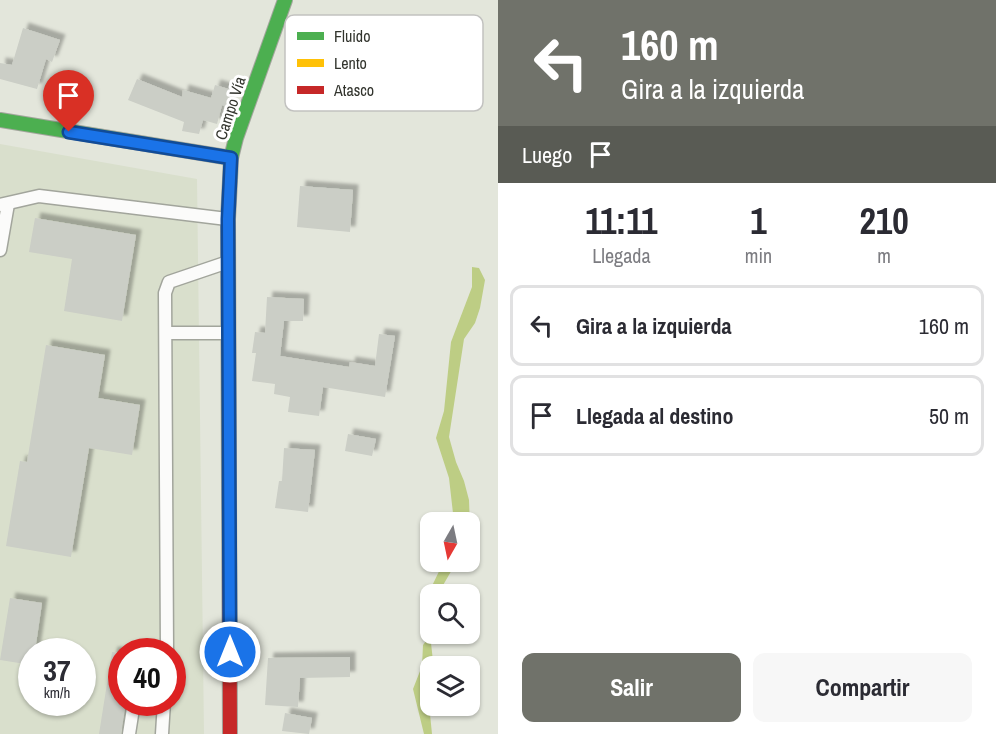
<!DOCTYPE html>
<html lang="es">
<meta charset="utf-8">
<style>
body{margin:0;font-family:"Archivo Narrow",sans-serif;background:#f7f7f7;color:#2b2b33;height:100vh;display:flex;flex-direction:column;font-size:22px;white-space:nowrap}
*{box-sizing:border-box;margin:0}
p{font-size:20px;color:#7c7c81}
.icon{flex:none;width:33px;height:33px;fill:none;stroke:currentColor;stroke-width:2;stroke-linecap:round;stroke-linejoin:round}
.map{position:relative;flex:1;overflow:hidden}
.drawer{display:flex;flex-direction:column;background:#fff;width:498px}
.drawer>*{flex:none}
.banner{background:#70726a;color:#fff;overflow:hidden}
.needle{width:39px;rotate:189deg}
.controls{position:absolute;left:420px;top:512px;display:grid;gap:12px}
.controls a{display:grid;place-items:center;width:60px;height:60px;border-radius:12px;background:#fff;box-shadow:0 2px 4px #0004;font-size:30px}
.speed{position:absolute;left:18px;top:638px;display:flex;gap:12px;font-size:30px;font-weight:700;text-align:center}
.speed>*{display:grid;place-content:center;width:78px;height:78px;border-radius:50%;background:#fff;box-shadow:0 2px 4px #0004;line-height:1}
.speed small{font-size:15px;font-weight:400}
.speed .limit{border:9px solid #d22;background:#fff;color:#111}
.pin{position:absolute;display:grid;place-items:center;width:51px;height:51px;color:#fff;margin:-62px -26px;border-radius:50% 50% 50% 0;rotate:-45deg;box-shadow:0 0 6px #0007}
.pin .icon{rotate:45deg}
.me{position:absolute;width:66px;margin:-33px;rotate:0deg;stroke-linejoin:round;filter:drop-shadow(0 0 4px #0008)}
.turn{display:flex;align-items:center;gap:21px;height:126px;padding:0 24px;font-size:27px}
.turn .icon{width:78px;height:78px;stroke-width:2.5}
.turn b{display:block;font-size:42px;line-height:51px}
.then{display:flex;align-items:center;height:57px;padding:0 24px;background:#0003;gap:12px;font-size:22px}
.eta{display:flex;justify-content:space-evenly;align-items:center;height:102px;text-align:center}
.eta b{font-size:36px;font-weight:700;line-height:42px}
.primary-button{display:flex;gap:12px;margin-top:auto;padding:12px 24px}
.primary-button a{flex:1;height:69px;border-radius:12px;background:#70726a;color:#fff;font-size:24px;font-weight:700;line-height:69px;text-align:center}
.primary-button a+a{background:#f7f7f7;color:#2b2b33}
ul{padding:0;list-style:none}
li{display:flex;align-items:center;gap:18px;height:81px;margin:0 12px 9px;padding:0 12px;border:3px solid #e1e1e2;border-radius:12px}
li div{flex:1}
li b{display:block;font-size:22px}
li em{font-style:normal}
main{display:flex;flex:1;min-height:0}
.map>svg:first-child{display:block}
</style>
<main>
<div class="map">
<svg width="498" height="734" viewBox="0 0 498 734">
<defs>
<filter id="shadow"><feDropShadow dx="5.5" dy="-5.5" stdDeviation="1.5" flood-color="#0004"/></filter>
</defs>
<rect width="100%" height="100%" fill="#e3e6db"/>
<path fill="#d9dfcc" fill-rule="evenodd" d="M 0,144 L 197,179 L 204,734 L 0,734 ZM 32,651 L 82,651 L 82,702 L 32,702 ZM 122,651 L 172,651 L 172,702 L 122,702 Z"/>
<g fill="#bdcd84">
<path d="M 472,267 L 479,268 L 485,280 L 480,308 L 475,323 L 464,339 L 449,437 L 456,462 L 464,481 L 469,500 L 470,526 L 470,528 L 470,522 L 454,522 L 449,478 L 436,438 L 444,411 L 451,342 L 472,287 Z"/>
<path d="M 444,561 L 457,561 L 442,587 L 440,594 L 430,594 L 430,633 L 433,633 L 431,643 L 433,661 L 423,681 L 423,689 L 430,714 L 432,734 L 424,734 L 413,689 L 422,666 L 423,645 L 426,641 L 426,610 L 431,588 Z"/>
</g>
<g fill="#cbcec6" filter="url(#shadow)">
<path d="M 23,28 L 60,40 L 52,62 L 46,59 L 37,89 L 0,79 L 0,63 L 12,65 Z"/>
<path d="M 137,79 L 182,97 L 183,90 L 211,98 L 215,85 L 232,90 L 227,107 L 222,105 L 217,124 L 203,120 L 199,134 L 182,131 L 184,122 L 128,100 Z"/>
<path d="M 300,186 L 353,190 L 350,232 L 297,227 Z"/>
<path d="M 35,218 L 136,235 L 122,321 L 64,311 L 72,259 L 29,252 Z"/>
<path d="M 267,297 L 304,299 L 303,321 L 284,321 L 280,356 L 349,367 L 350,362 L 375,366 L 379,334 L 395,336 L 385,397 L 323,387 L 319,416 L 288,412 L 290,397 L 274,394 L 275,384 L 252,381 L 256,353 L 252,353 L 255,332 L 265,333 Z"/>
<path d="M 46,345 L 105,355 L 98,398 L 140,405 L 132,455 L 89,448 L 71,557 L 6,546 L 20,461 L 27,462 Z"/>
<path d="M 348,434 L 376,439 L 372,456 L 345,451 Z"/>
<path d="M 284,448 L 315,450 L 308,512 L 275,508 L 279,481 L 282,481 Z"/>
<path d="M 10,598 L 42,603 L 35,651 L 32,651 L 32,665 L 0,660 Z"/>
<path d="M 112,652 L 122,653 L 122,702 L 126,702 L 121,734 L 99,734 Z"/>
<path d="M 350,657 L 350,677 L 300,678 L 298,707 L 265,705 L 268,658 Z"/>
<path d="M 285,713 L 312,718 L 309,734 L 282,731 Z"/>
</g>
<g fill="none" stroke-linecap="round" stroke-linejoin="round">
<g stroke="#a2a59c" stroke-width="15">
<g id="lane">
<path d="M 0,205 L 39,196 L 227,219"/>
<path d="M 0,250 L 8,204"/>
<path d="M 166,333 L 228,333"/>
<path d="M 167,651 L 165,293 L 169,282 L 228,262"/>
<path d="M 129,734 L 134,702"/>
<path d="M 162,734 L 164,702"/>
</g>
</g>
<g stroke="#a2a59c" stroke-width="16">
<g id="fast">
<path d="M 0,120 L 231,158"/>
<path d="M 230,180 L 231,158 L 236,138 L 285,0"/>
</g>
</g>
<g stroke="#a2a59c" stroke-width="16">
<path id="slow" d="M 229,491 L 228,219 L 230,180"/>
</g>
<g stroke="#a2a59c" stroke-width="16">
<path id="jam" d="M 229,491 L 230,734"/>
</g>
<use href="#lane" stroke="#fbfbfa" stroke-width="12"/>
<use href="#fast" stroke="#4caf50" stroke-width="14"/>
<use href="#slow" stroke="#ffc107" stroke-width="14"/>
<use href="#jam" stroke="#c62828" stroke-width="14"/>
</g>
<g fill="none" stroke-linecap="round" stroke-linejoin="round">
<g stroke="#114b97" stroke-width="15">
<path id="route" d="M 69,132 L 231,158 L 228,219 L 230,652"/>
</g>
<use href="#route" stroke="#1a73e8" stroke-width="10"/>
</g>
<g text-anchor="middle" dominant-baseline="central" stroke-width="6" stroke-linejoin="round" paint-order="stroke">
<g font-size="16" fill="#32342d" stroke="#fff">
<text transform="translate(230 108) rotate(-72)">Campo Vía</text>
</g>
</g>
<rect x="285" y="15" width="198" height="96" rx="9" fill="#fff" stroke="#c2c2c0" stroke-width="1.5"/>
<rect x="297" y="32" width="27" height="8" fill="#4caf50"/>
<rect x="297" y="59" width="27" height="8" fill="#ffc107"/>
<rect x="297" y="86" width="27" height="8" fill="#c62828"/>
<g font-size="16" fill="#32342d">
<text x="334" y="42">Fluido</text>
<text x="334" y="69">Lento</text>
<text x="334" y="96">Atasco</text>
</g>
</svg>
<div class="controls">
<a><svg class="needle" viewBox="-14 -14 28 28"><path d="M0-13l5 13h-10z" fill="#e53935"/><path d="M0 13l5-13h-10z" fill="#7c7c81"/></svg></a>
<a><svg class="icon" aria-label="search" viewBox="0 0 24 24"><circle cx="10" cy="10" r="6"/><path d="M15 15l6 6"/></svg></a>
<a><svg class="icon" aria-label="layers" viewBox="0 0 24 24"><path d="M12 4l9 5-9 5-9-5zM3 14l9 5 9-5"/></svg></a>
</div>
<div class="speed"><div>37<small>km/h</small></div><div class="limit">40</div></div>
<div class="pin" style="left:69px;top:132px;background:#d93025"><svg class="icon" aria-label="arrive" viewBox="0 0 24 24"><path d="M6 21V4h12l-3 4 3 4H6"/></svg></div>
<svg class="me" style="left:230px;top:652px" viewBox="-20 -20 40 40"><circle r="17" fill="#1a73e8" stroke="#fff" stroke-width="3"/><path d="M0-11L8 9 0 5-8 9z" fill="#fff"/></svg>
</div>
<section class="drawer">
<div class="banner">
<div class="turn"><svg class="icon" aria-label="left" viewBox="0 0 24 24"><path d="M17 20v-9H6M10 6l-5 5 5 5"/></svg><div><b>160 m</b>Gira a la izquierda</div></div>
<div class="then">Luego<svg class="icon" aria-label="arrive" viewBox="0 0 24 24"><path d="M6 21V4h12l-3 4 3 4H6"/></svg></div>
</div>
<div class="eta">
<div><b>11:11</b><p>Llegada</p></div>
<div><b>1</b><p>min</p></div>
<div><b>210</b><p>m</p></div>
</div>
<ul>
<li><svg class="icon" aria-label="left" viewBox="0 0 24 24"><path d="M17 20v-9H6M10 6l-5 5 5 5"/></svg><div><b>Gira a la izquierda</b></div><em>160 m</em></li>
<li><svg class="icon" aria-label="arrive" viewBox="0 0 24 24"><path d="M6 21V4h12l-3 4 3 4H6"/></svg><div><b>Llegada al destino</b></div><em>50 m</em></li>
</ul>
<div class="primary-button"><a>Salir</a><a>Compartir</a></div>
</section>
</main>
